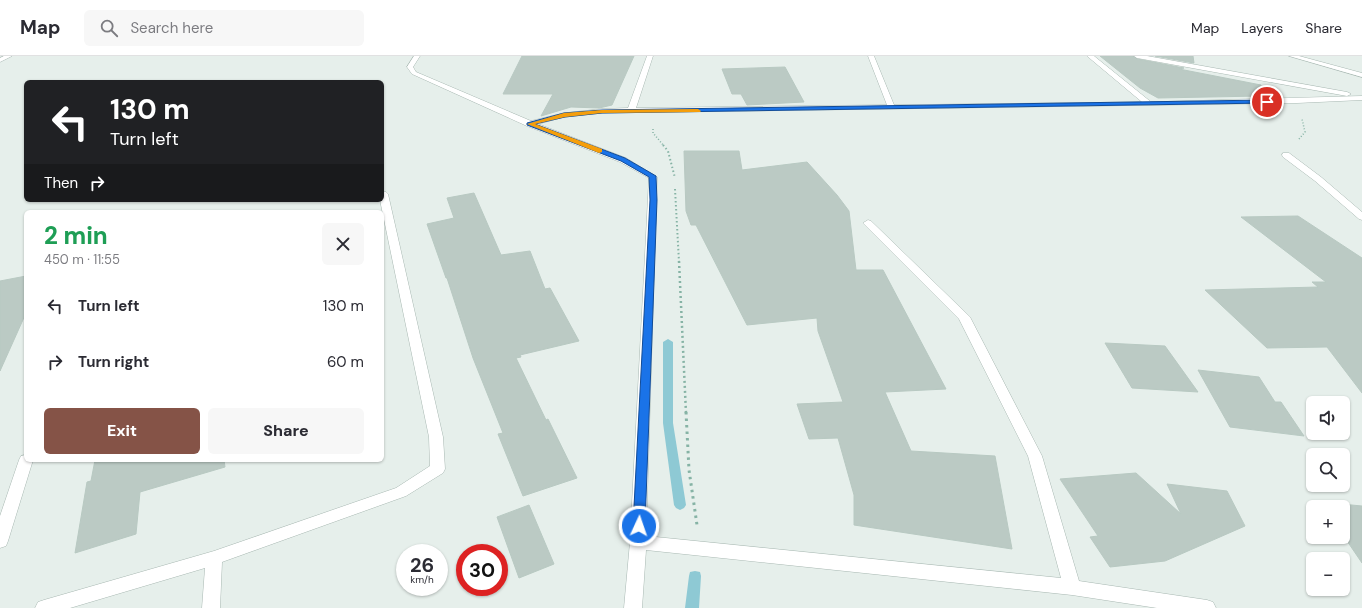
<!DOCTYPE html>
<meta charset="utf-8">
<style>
body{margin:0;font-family:"DM Sans",sans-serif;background:#f7f7f7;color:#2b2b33;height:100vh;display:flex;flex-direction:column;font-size:15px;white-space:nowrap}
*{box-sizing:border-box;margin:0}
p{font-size:13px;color:#7c7c81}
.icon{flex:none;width:22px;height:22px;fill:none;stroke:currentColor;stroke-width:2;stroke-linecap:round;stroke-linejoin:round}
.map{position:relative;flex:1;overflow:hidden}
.drawer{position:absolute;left:24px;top:154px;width:360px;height:252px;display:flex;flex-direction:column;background:#fff;border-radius:6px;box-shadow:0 1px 3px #0004}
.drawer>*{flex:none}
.guide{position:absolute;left:24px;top:24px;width:360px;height:122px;border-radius:6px;box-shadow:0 1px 3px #0004;background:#202124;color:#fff;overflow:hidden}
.buttons{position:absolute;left:1306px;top:340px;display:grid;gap:8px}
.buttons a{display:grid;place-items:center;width:44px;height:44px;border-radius:6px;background:#fff;box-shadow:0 1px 3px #0004;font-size:20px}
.speed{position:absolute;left:396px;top:488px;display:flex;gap:8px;font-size:20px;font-weight:700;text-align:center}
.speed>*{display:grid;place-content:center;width:52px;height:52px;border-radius:50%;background:#fff;box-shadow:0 1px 3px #0004;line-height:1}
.speed small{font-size:10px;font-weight:400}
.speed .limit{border:6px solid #d22;background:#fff;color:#111}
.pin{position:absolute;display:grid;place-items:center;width:34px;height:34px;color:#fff;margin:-17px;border:2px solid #fff;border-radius:50%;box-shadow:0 1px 4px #0007}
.me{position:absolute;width:44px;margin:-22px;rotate:3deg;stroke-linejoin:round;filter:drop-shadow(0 0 3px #0008)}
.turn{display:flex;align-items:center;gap:14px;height:84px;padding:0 20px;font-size:18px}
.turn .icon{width:52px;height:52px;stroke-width:2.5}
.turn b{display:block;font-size:28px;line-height:34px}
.then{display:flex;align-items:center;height:38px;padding:0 20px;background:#0003;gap:8px;font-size:15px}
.round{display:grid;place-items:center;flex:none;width:42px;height:42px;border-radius:6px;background:#f7f7f7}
.head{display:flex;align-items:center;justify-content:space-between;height:68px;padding:0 20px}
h1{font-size:24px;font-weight:800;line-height:30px;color:#1e9e55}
.primary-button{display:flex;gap:8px;margin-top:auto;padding:8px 20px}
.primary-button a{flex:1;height:46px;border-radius:6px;background:#855347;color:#fff;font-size:16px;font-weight:800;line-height:46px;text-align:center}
.primary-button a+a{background:#f7f7f7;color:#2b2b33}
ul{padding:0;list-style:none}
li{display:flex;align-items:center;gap:12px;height:56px;padding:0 20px}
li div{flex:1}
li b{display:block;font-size:15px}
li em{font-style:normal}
header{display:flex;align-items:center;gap:24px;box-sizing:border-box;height:56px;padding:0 20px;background:#fff;border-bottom:1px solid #e1e1e2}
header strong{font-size:19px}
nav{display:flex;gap:22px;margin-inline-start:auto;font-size:14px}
.search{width:280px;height:36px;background:#f7f7f7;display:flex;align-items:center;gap:10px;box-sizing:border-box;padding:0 14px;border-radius:6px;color:#7c7c81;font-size:15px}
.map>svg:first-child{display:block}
</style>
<header>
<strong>Map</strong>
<div class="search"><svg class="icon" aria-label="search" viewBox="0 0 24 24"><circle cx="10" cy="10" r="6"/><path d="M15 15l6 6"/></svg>Search here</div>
<nav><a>Map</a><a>Layers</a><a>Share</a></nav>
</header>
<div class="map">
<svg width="1362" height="552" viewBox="0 0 1362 552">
<rect width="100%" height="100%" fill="#e6efeb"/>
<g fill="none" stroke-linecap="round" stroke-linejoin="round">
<g fill="#8ec9d4" fill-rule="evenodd">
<path d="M 668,283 L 673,286 L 673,367 L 686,449 L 684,452 L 680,454 L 676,452 L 674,449 L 663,367 L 663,286 Z"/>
<path d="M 695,515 L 700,516 L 701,520 L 699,552 L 685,552 L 689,520 L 690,516 Z"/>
</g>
</g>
<g fill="#bbcac4" stroke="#b8c9c2">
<path d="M 522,0 L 634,0 L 612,49 L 599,52 L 571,51 L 541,60 L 553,38 L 503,38 Z"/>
<path d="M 1100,0 L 1133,0 L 1137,3 L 1184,12 L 1179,13 L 1261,29 L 1260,40 L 1158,42 L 1140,32 Z"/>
<path d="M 1155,0 L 1193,0 L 1194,7 Z"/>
<path d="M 785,11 L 804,46 L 747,49 L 741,38 L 732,38 L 722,13 Z"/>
<path d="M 684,95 L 739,95 L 742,114 L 807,106 L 837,139 L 849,155 L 856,214 L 883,214 L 946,333 L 885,336 L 911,395 L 995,400 L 1012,493 L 854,469 L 854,439 L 838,382 L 809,383 L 797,348 L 843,346 L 818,275 L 817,262 L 747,269 L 696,169 L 691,169 L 686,155 Z"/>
<path d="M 474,137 L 501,199 L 530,195 L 545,233 L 550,232 L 579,285 L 520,299 L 521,301 L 516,302 L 546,364 L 548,363 L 577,422 L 523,440 L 498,378 L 503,377 L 473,302 L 447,222 L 446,222 L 427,168 L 454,162 L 447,142 Z"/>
<path d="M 1298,160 L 1362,202 L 1362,337 L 1327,291 L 1267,292 L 1205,234 L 1318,231 L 1312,226 L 1326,226 L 1241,161 Z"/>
<path d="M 26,220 L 26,257 L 0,315 L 0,225 Z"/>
<path d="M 1105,287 L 1165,290 L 1198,336 L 1132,332 Z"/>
<path d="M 1198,314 L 1259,321 L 1275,346 L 1281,346 L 1304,380 L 1230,371 Z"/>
<path d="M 95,404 L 224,404 L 225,411 L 140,436 L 136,478 L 75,497 L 87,426 L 91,425 Z"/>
<path d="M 1136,417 L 1181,458 L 1167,428 L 1227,435 L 1245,470 L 1165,505 L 1110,511 L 1090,481 L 1098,480 L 1060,423 Z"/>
<path d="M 1320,446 L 1362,450 L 1362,507 L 1343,479 L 1343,451 L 1324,451 Z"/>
<path d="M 529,449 L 554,508 L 519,522 L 497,461 Z"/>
</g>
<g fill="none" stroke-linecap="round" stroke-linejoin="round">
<g stroke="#a8b8b2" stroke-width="1">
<g id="minor">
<path d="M 4,0 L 12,0 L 0,6 L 0,2 Z"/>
<path d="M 414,0 L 420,0 L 413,11 L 416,16 L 531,65 L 564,57 L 602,53 L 628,52 L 647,0 L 653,0 L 636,52 L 887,49 L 868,0 L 874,0 L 894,49 L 1142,46 L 1087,0 L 1094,0 L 1151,46 L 1362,40 L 1362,44 L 1297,47 L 602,57 L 564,61 L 538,68 L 626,102 L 657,121 L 646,480 L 1061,522 L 1028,400 L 959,263 L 863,167 L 868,164 L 871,165 L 970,261 L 1042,400 L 1079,525 L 1207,544 L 1213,546 L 1216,552 L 1157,552 L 1072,539 L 646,494 L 642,552 L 624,552 L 630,486 L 649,122 L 620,106 L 527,70 L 412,18 L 407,11 Z"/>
<path d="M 1134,0 L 1147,0 L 1347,36 L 1351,38 L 1347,40 L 1137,2 Z"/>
<path d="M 1289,0 L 1299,0 L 1362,17 L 1362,21 Z"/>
<path d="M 1283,97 L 1289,97 L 1321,121 L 1362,156 L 1362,164 L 1359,163 L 1315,125 L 1283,101 L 1282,99 Z"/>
<path d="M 382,136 L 386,136 L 388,138 L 443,381 L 445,413 L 443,417 L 406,440 L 222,506 L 220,552 L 202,552 L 205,512 L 70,552 L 35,552 L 38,546 L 44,544 L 214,495 L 396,432 L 430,410 L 429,381 L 380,144 L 382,144 Z"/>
<path d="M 26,399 L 26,404 L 33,404 L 8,485 L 6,490 L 0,492 L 0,460 L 19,404 L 21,400 Z"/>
</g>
</g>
<g stroke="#86b3a5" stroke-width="1.5" stroke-dasharray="1 2" stroke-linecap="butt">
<path d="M 653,73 L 653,77 L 664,90"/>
<path d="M 1299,83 L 1305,76 L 1302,63"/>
</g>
<g stroke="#86b3a5" stroke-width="2" stroke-dasharray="1.5 2.5" stroke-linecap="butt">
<path d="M 663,89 L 668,95 L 675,122"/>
<path d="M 675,133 L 679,206"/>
</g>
<path stroke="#86b3a5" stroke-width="2.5" stroke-dasharray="2 3" stroke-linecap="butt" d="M 679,205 L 686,357"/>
<path stroke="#86b3a5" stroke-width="3" stroke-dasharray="2.5 4" stroke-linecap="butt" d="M 686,356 L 689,414 L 697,469"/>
<use href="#minor" fill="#fff" fill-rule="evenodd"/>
</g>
<path fill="#1a73e8" stroke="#114b97" d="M 1267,44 L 1270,46 L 1269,47 L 602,57 L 565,61 L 535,68 L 625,102 L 656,120 L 657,144 L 645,470 L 643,474 L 639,475 L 634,474 L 633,470 L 650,144 L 649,121 L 621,105 L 527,69 L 527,67 L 564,57 L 602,54 Z"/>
<path fill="#f59e0b" d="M 698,53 L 701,55 L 700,56 L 602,57 L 565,61 L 535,68 L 602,93 L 602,96 L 599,97 L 527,68 L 564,57 L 602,54 Z"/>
</svg>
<div class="buttons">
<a><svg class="icon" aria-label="sound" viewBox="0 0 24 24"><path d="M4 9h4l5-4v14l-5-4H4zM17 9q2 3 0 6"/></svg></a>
<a><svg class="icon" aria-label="search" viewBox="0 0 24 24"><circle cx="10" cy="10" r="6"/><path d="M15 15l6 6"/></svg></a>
<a>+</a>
<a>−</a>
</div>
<div class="speed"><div>26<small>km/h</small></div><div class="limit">30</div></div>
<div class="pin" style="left:1267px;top:46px;background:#d93025"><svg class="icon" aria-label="arrive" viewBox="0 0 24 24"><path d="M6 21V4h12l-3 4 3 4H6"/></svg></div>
<svg class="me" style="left:639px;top:470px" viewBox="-20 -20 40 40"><circle r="17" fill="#1a73e8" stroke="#fff" stroke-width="3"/><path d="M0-11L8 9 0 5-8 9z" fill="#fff"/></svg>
<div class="guide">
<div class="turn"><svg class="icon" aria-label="left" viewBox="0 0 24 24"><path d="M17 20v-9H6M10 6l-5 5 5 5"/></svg><div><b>130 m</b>Turn left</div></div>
<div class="then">Then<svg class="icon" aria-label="right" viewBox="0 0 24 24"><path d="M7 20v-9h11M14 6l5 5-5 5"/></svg></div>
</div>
<section class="drawer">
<div class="head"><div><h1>2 min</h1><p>450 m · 11:55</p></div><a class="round"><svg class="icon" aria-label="close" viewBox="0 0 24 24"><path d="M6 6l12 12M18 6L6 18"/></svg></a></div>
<ul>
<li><svg class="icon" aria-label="left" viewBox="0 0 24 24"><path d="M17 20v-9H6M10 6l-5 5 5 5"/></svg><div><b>Turn left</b></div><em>130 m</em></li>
<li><svg class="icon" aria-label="right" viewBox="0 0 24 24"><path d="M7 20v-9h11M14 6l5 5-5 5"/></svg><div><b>Turn right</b></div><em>60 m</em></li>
</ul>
<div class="primary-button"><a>Exit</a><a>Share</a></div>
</section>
</div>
